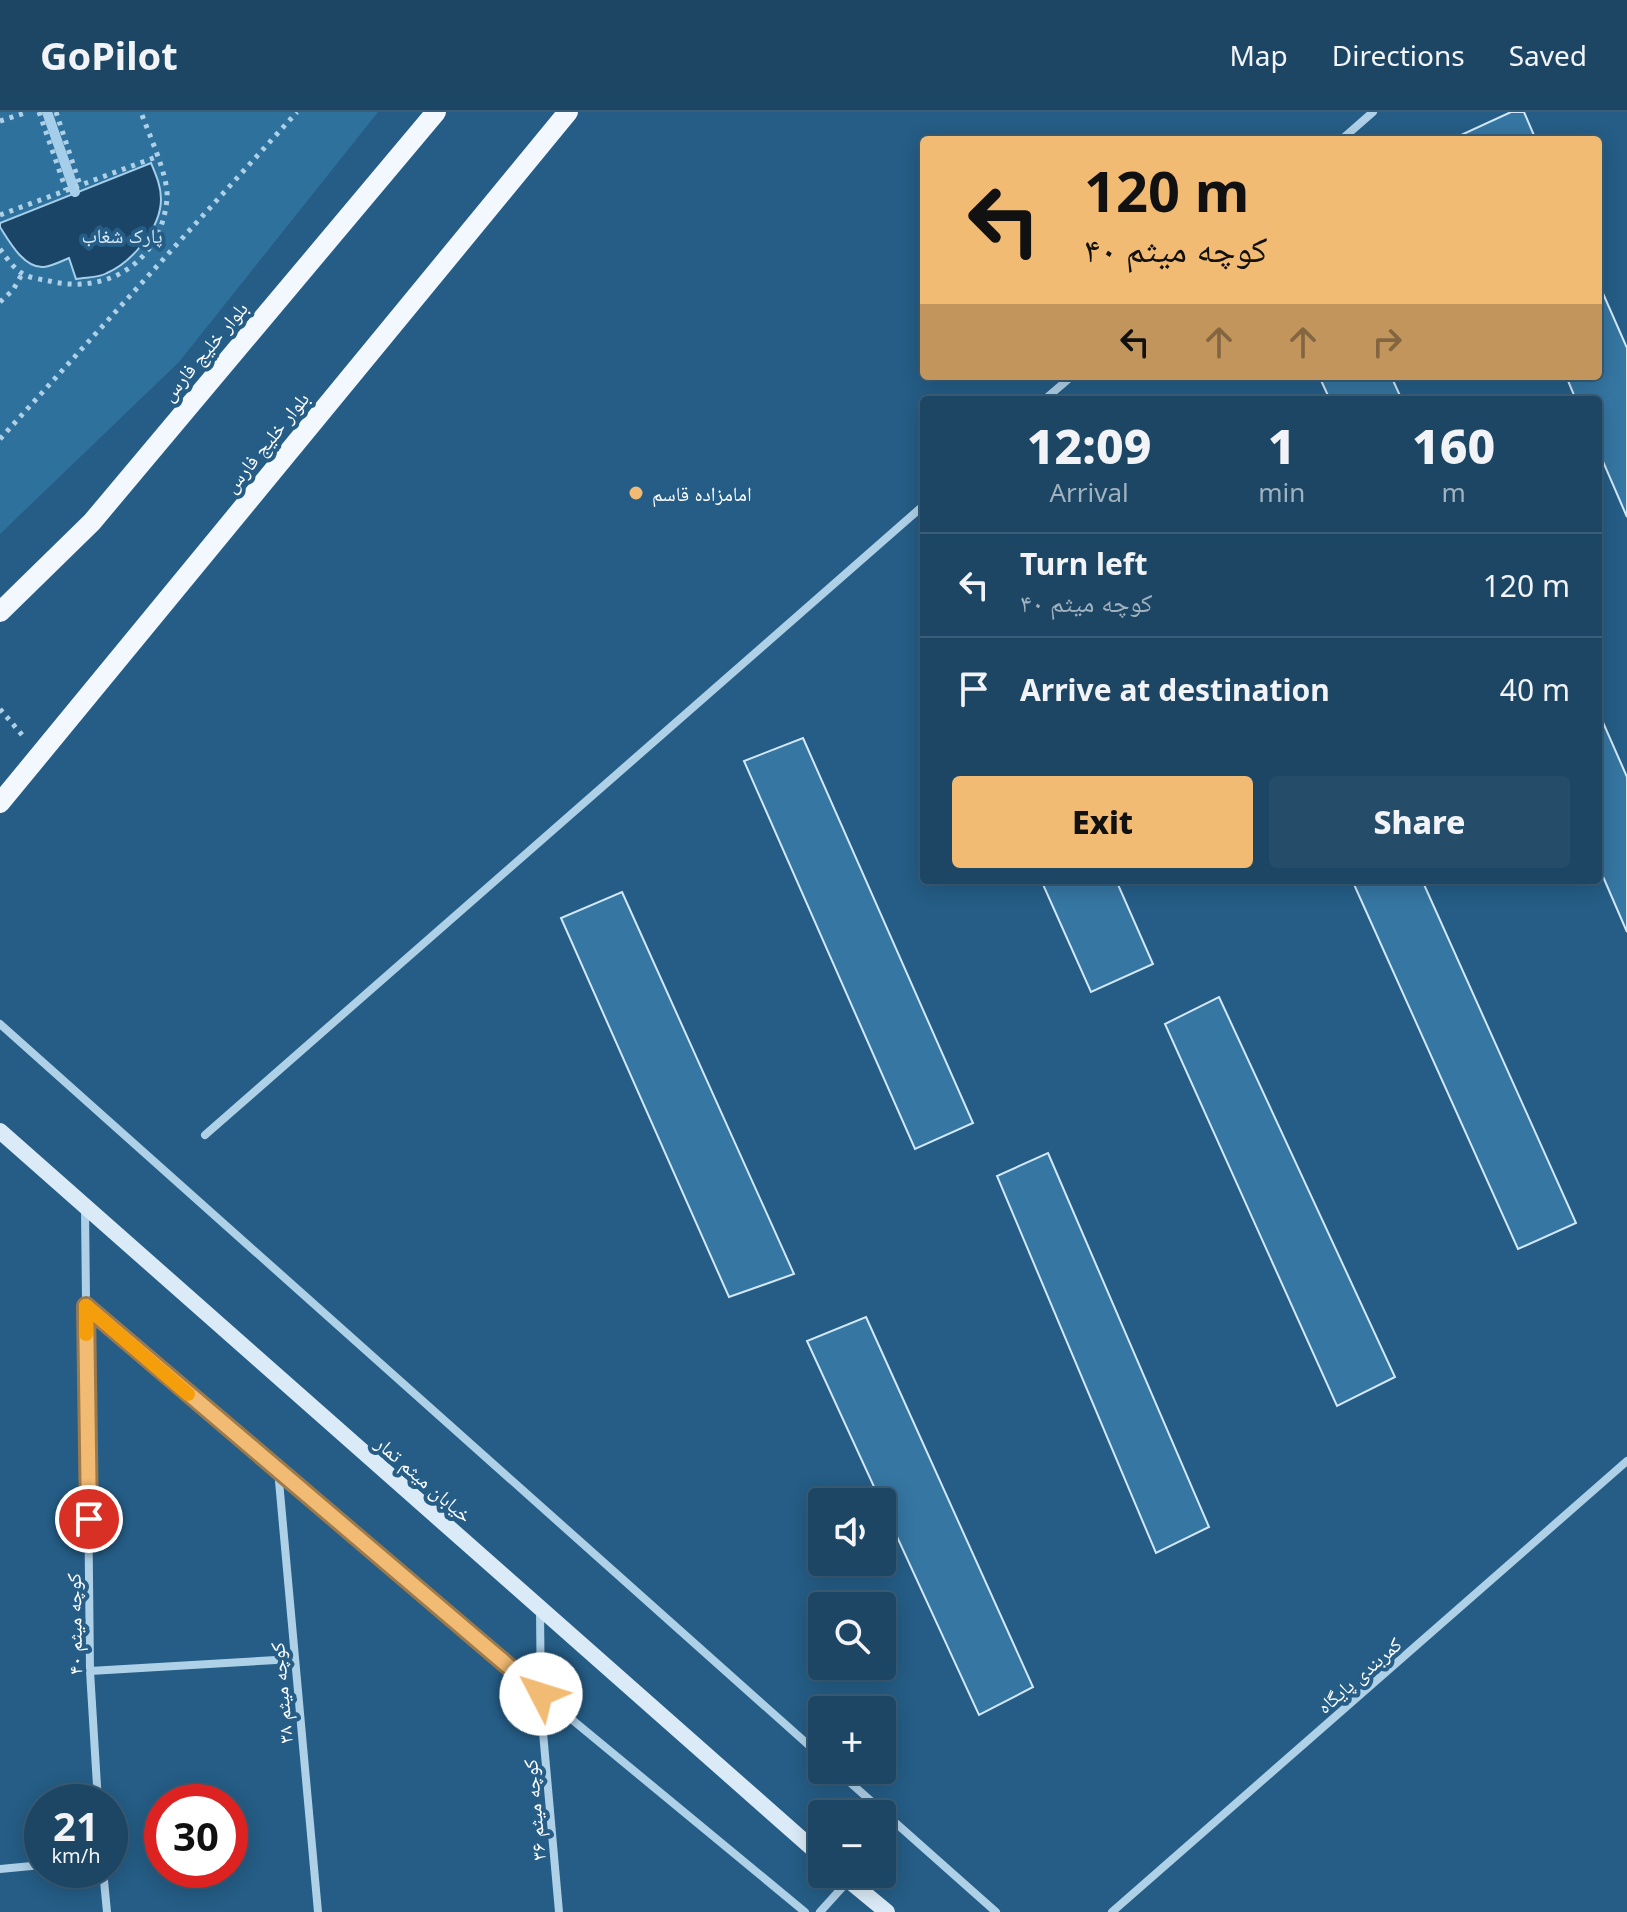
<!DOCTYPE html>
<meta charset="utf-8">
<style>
body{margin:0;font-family:"Noto Sans","Noto Naskh Arabic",sans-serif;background:#254d6a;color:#f1f3f6;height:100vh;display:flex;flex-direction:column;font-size:30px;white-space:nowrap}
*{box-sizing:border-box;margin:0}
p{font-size:26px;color:#a0b1bf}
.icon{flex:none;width:44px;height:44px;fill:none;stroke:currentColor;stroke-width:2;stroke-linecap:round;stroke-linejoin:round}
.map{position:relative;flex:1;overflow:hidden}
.panel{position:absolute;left:920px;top:284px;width:682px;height:488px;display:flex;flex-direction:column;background:#1c4664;border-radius:8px;box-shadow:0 4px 20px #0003,0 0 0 2px #3a5e78}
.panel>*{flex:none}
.hud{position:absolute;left:920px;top:24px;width:682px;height:244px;border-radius:8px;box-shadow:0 4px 20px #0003,0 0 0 2px #3a5e78;background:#f2bb74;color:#111;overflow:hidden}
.buttons{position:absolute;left:808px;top:1376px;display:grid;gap:16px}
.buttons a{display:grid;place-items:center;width:88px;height:88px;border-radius:8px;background:#1c4664;box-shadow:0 4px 20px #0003,0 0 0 2px #3a5e78;font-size:40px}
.speed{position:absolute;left:24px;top:1672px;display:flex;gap:16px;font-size:40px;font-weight:700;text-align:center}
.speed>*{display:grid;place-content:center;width:104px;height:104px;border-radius:50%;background:#1c4664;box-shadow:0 4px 20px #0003,0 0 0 2px #3a5e78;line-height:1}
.speed small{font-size:20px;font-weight:400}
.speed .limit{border:12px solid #d22;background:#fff;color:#111}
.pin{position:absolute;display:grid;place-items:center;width:68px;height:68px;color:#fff;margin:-34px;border:4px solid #fff;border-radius:50%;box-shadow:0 2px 8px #0007}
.me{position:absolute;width:88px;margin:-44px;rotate:310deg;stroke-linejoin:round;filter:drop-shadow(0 0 6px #0008)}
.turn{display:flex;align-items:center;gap:28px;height:168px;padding:0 32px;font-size:36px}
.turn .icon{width:104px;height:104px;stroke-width:2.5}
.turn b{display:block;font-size:56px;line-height:68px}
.lanes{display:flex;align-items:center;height:76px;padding:0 32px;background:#0003;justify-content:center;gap:40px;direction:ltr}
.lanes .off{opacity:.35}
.eta{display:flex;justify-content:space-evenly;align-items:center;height:136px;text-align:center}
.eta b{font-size:48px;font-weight:800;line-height:56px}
.button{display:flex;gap:16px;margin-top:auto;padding:16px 32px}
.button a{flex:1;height:92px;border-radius:8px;background:#f2bb74;color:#111;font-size:32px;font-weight:800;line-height:92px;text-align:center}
.button a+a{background:#254d6a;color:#f1f3f6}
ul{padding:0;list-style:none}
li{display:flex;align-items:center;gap:24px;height:104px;padding:0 32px;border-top:2px solid #3a5e78}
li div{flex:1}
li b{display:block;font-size:30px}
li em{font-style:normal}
header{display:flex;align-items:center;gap:48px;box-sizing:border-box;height:112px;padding:0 40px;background:#1c4664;border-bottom:2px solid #3a5e78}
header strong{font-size:38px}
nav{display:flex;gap:44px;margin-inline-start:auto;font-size:28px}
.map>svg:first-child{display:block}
</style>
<header>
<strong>GoPilot</strong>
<nav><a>Map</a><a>Directions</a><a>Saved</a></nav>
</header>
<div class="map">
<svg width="1627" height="1800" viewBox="0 0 1627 1800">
<rect width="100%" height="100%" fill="#255d86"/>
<path fill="#2f719d" d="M 0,0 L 378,0 L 179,250 L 0,422 Z"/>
<path fill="#1a4566" stroke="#a4cee9" stroke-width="2" d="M 151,51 C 156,63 161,74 161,87 C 161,116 132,150 107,161 C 99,166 86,165 76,167 L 69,146 C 62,149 52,154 44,155 C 24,157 9,129 0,115 L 0,111 Z"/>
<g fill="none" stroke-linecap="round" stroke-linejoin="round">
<path stroke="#a4cee9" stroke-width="10" d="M 47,0 L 75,80"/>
</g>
<g fill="#3576a2" stroke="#d3e8f6" stroke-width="2">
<path d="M 1511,0 L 1524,0 L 1536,28 L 1463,28 L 1461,23 Z"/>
<path d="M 1598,170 L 1627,236 L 1627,405 L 1598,338 L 1598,288 L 1576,288 L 1566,264 L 1598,264 Z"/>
<path d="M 1319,264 L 1391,264 L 1402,288 L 1330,288 Z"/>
<path d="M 1598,599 L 1627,665 L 1627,820 L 1598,753 Z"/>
<path d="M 803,626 L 973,1011 L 915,1037 L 744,649 Z"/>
<path d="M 1041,768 L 1116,768 L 1153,852 L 1091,880 Z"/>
<path d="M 1352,768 L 1422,768 L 1576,1111 L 1518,1137 Z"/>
<path d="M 622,780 L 794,1162 L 729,1185 L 561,806 Z"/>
<path d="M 1219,885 L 1395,1265 L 1337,1294 L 1165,912 Z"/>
<path d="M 1048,1041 L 1209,1415 L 1156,1441 L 997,1064 Z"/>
<path d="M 866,1205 L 1033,1575 L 979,1603 L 807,1229 Z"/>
</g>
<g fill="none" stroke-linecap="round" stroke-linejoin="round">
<g stroke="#afd1e8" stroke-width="5" stroke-dasharray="4 6" stroke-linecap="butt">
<path d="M 39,0 L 66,78"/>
<path d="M 56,0 L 80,73"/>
<path d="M 0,9 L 28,0"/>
<path d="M 0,103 L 156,45"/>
<path d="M 0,137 C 6,145 12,154 20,160 C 28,166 40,167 49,169 C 108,183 161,150 167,87 C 169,65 149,23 141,0"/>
<path d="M 0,190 L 13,178 L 22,162"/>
<path d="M 0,327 L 297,0"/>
<path d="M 0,597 L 23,624"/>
</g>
<g stroke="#afd1e8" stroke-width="8">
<path d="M 1341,28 L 1373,0"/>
<path d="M 1044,288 L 1072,264"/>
<path d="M 0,912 L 822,1645"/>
<path d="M 205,1023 L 924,393"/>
<path d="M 85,1097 L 90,1559 L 98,1690"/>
<path d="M 86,1194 L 541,1582 L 805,1800"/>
<path d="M 278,1358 L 318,1800"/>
<path d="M 540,1497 L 541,1598 L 559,1800"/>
<path d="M 90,1559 L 294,1547"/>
<path d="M 836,1658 L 996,1800"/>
<path d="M 0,1757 L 42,1753"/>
<path d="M 103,1758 L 107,1800"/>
<path d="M 820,1800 L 848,1769"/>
<path d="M 1112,1800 L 1627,1349"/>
</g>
<g stroke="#daebf7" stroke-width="16">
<path d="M 0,1019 L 822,1745"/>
<path d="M 841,1762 L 887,1800"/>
</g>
<g stroke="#f2f8fe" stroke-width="20">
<path d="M 0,500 L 92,410 L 436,0"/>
<path d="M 0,691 L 568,0"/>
</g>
</g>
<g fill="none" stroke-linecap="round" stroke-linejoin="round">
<g stroke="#9d7a4b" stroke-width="20">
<path id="route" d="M 89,1407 L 86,1194 L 541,1582"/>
</g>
<use href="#route" stroke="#f2bb74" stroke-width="14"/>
<path stroke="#f59e0b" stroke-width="14" d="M 86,1222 L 86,1194 L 188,1282"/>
</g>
<circle fill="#f2bb74" stroke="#255d86" stroke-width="3" cx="636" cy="381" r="8"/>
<g text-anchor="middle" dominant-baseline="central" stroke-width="8" stroke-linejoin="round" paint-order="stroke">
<g font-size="20" fill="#d3e8f6" stroke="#255d86">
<text x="122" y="123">پارک شغاب</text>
</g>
<g font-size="20" fill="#fff" stroke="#255d86">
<text transform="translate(204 239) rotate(-50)">بلوار خلیج ‌فارس</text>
<text transform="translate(266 330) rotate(-51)">بلوار خلیج‌ فارس</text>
<text transform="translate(424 1367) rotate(41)">خیابان میثم تمار</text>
<text transform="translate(74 1512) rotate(-91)">کوچه میثم ۴۰</text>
<text transform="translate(1359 1563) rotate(-41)">کمربندی پایگاه</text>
<text transform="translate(281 1581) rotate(-95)">کوچه میثم ۳۸</text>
<text transform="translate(534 1698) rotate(-95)">کوچه میثم ۳۶</text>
</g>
<g font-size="20" fill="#fff" stroke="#255d86" text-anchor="start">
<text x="652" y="381">امامزاده قاسم</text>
</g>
</g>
</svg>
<div class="buttons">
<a><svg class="icon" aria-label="sound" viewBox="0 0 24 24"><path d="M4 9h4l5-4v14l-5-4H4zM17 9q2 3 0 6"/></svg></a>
<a><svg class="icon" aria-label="search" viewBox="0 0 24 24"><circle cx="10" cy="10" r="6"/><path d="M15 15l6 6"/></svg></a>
<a>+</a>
<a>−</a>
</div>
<div class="speed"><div>21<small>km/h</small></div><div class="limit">30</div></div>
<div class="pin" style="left:89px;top:1407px;background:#d93025"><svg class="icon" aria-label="arrive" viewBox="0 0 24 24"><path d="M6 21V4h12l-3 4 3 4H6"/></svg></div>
<svg class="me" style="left:541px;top:1582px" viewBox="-20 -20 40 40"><circle r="19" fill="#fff"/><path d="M0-13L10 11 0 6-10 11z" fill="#f2bb74"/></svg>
<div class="hud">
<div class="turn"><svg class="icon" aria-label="left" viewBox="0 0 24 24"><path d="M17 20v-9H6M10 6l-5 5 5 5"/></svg><div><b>120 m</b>کوچه میثم ۴۰</div></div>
<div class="lanes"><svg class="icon" aria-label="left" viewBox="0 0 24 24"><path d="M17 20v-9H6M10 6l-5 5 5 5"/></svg><svg class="icon off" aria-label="ahead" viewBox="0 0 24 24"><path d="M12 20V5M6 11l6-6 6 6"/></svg><svg class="icon off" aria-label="ahead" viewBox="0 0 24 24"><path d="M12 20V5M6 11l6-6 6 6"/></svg><svg class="icon off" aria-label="right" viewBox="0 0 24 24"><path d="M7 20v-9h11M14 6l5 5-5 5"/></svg></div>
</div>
<section class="panel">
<div class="eta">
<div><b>12:09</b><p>Arrival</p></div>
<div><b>1</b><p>min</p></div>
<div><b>160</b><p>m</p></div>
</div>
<ul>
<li><svg class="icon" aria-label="left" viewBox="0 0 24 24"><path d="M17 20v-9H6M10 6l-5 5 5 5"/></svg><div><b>Turn left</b><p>کوچه میثم ۴۰</p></div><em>120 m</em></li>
<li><svg class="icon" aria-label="arrive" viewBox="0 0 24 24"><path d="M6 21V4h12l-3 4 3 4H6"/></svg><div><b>Arrive at destination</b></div><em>40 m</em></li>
</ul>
<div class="button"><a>Exit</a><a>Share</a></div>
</section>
</div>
